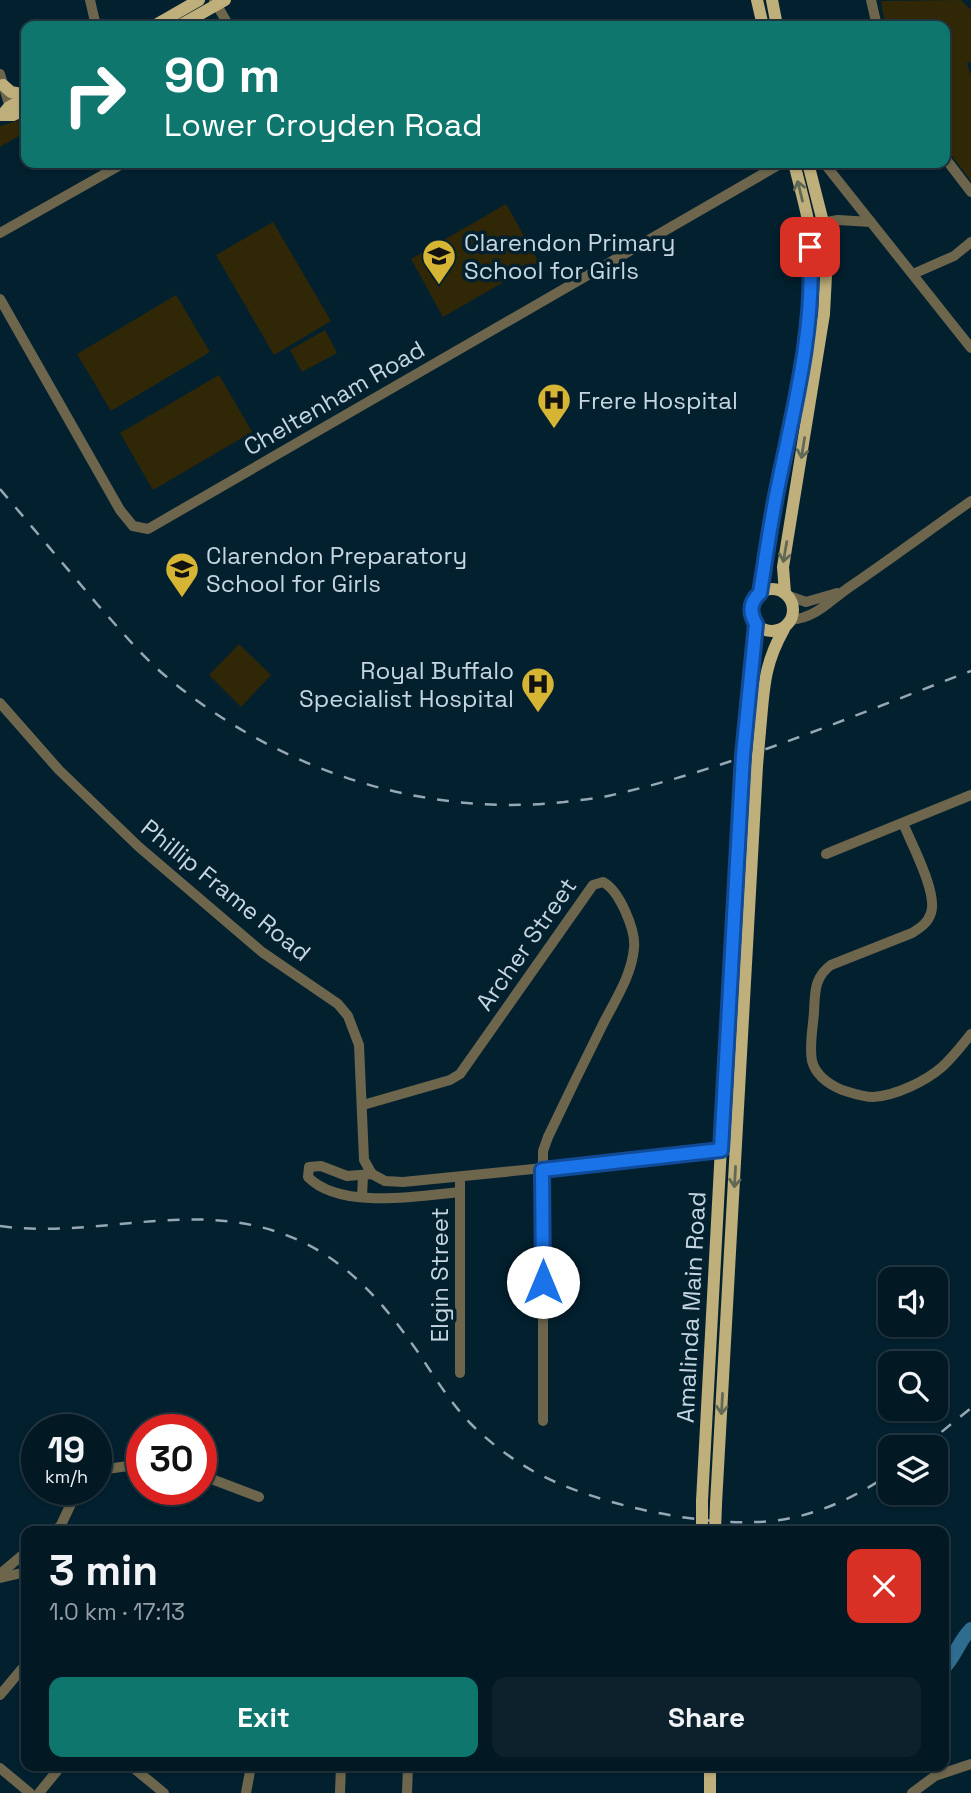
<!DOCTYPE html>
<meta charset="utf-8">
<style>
body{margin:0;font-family:"Space Grotesk",sans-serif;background:#0c212b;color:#f1f3f6;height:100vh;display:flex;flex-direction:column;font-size:26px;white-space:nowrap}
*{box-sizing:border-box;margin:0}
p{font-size:23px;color:#96a0a6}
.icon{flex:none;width:38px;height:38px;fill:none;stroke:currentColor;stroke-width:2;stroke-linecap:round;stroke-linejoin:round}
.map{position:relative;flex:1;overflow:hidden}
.sheet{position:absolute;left:21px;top:1526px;width:928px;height:245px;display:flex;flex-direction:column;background:#021823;border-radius:14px;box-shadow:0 2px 5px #0004,0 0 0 2px #233741}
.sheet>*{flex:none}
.hud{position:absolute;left:21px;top:21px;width:929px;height:147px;border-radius:14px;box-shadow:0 2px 5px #0004,0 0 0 2px #233741;background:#0f766e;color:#fff;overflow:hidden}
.controls{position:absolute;left:878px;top:1267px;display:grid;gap:14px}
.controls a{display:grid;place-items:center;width:70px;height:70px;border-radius:14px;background:#021823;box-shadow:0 2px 5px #0004,0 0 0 2px #233741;font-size:35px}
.speed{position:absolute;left:21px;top:1414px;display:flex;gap:14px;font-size:35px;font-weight:700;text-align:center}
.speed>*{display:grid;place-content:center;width:91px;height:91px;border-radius:50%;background:#021823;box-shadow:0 2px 5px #0004,0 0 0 2px #233741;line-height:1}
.speed small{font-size:18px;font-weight:400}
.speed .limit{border:10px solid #d22;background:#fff;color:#111}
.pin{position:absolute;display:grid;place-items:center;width:60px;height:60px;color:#fff;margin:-30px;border-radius:14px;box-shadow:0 4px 10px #0006}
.me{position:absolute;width:77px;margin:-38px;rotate:0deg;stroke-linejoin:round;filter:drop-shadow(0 0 5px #0008)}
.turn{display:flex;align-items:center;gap:24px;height:147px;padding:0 28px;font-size:32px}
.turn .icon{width:91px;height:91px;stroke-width:2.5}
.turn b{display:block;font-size:49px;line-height:60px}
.round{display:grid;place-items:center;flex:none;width:74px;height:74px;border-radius:14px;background:#0c212b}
.summary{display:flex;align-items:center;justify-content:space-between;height:119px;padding:0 28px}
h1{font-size:42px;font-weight:600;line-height:52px}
.cta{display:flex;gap:14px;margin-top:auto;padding:14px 28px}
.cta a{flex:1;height:80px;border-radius:14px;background:#0f766e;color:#fff;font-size:28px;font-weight:600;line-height:80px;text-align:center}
.cta a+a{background:#0c212b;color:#f1f3f6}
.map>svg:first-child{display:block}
</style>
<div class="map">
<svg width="971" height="1793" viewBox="0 0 971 1793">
<rect width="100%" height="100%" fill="#03202f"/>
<g fill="#302706">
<path d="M 961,0 L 971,10 L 971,62 L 967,63 L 971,76 L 971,181 L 945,147 L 945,26 L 885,26 L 881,1 Z"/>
<path d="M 26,118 L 26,132 L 0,147 L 0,126 Z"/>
<path d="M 506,204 L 539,262 L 443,317 L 411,259 Z"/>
<path d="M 273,222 L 331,321 L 274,355 L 216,255 Z"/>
<path d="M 176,295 L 210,352 L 111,411 L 77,354 Z"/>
<path d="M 325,330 L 337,353 L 302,372 L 290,350 Z"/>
<path d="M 219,375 L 252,432 L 153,490 L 120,433 Z"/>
<path d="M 239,644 L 271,675 L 241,707 L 209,675 Z"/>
</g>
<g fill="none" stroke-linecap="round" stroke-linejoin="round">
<path stroke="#2e6d90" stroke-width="14" d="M 943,1669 C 956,1656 958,1642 971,1629"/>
<g stroke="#6d664d" stroke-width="10">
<path d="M 90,0 L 96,26"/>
<path d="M 214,0 L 229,26"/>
<path d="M 871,0 L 877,26"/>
<path d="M 0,74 L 11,111"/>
<path d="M 945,158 L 971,192"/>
<path d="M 824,163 L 971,348"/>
<path d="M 809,225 L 838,220 L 871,222"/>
<path d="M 0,233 L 124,163"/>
<path d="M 913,274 L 954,256 L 971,242"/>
<path d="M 0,299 L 120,510 L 133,526 L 148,529 L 782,163"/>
<path d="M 789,596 L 806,602 L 837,593"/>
<path d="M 791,620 C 818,617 830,600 851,586 C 892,558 931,529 971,501"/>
<path d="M 0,703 L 59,770 L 139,847 L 262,952 L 338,1004 L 348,1016 L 359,1045 L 364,1160 L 372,1174"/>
<path d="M 903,823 C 911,843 938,893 931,913 C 928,923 920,928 912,933 L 831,965 C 814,977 815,993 814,1012 C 813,1028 809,1046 812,1061 C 816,1076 828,1084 842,1090 C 852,1093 863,1097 873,1097 C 895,1096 926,1081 942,1067 C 953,1057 962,1045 971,1034"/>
<path d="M 826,854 L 971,795"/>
<path d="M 363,1105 L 450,1080 L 460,1074 L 593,885 L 603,882 C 619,890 636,930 634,948 C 632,974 616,999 604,1022 C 585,1060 566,1099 548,1137 L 543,1151 L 543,1421"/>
<path d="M 460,1192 C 419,1196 340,1210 308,1177 L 309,1167 L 321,1166 L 347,1176 L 372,1174 L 385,1181 L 403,1182 L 736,1149"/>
<path d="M 362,1197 L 363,1176"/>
<path d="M 460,1373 L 460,1178"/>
<path d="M 96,1473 L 107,1469 L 142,1464"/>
<path d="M 201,1475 L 259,1497"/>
<path d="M 55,1531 L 61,1525 L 78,1489"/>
<path d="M 0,1574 L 26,1552"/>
<path d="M 0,1578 L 26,1572"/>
<path d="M 0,1695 L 26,1664"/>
<path d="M 131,1766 L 164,1793"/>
<path d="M 0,1768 L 30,1793"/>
<path d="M 39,1793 L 61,1766"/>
<path d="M 246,1793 L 251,1766"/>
<path d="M 340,1793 L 341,1766"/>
<path d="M 407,1793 L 408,1766"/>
<path d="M 912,1793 L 935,1776 L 971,1764"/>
</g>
<g stroke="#bfaf7b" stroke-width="12">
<path d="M 757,0 L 763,26"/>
<path d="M 772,0 L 777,26"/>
<path d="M 154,26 L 199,0"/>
<path d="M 179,26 L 225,0"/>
<path d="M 3,85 L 11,92 L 26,95"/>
<path d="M 3,114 L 9,107 L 26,98"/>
<path d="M 0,115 L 13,115 L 26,109"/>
<circle cx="772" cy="610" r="21"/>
<path d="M 760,593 C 767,549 774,505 783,462 C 799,385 821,304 809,225 C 805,204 799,183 794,163"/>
<path d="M 785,593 L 783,567 L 824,314 L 826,275 L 823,222 L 808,163"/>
<path d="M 760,731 C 764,690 763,666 784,629"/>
<path d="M 744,734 L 756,624"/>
<path d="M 702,1501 L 741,776"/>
<path d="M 716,1504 L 757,766"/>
<path d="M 710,1766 L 710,1793"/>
</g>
<g stroke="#95a8b4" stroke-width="2.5" stroke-dasharray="12 12" stroke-linecap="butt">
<path d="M 0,489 C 32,527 65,566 97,604 C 118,627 138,652 162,673 C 272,767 418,818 564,802 C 578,800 594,799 608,796 C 732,768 852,716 971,671"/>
<path d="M 0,1226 C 102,1240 198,1195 298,1240 C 352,1264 387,1308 420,1355 C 435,1378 451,1403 470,1423 C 489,1442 510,1458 533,1471 C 594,1505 710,1530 780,1520 C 820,1514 858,1496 891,1473"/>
<path d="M 923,1447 L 971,1408"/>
</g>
<g stroke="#bfaf7b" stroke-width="12">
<path d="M 757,766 L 760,731"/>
<path d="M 741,776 L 744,734"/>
<path d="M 702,1531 L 702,1501"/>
<path d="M 715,1531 L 716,1504"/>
</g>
</g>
<defs><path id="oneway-shaft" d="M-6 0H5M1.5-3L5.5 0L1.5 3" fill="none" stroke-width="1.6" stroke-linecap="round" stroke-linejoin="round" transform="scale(1.75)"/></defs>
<g stroke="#616855">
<use href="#oneway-shaft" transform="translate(800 191) rotate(-104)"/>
<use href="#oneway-shaft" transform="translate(803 448) rotate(99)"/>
<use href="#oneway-shaft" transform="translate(785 552) rotate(100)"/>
<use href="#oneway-shaft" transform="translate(735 1177) rotate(93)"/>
<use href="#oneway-shaft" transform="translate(722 1404) rotate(93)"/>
</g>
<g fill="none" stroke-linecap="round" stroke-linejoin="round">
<g stroke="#114b97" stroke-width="18">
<path id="route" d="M 543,1282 L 542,1170 L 721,1150 L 743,755 L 756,624 C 749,612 750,602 760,593 C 766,556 771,518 779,481 C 795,404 815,326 810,247"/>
</g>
<use href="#route" stroke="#1a73e8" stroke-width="12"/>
</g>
<defs>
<g id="school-pin" transform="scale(1.75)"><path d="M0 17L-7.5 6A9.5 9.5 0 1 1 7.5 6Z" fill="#d6b534" stroke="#03202f"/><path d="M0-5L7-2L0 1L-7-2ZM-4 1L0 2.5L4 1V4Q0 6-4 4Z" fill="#111"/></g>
<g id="hospital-pin" transform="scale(1.75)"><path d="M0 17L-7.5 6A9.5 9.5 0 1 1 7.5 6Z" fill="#d6b534" stroke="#03202f"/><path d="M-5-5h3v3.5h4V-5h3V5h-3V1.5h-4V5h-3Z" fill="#111"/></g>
</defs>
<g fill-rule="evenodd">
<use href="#school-pin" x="439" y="256"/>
<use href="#hospital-pin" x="554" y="400"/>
<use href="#school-pin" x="182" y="569"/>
<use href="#hospital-pin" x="538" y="684"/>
</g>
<g text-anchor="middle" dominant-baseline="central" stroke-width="7" stroke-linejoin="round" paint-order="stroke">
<g font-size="24" fill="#c6d6e0" stroke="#03202f" text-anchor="start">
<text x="464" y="242">Clarendon Primary<tspan x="464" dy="28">School for Girls</tspan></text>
<text x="578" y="400">Frere Hospital</text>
<text x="206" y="555">Clarendon Preparatory<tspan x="206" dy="28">School for Girls</tspan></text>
<text x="514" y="670" text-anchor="end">Royal Buffalo<tspan x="514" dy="28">Specialist Hospital</tspan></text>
</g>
<g font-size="24" fill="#c6d6e0" stroke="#03202f">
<text transform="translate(334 398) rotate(-30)">Cheltenham Road</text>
<text transform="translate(226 890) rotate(39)">Phillip Frame Road</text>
<text transform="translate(526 944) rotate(-55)">Archer Street</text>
<text transform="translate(439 1275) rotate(-90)">Elgin Street</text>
<text transform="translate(691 1307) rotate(-87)">Amalinda Main Road</text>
</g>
</g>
</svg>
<div class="controls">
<a><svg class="icon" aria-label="sound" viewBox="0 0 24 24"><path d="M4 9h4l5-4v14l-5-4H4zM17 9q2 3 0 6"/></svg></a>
<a><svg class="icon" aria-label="search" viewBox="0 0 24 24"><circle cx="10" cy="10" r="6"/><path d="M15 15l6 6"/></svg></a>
<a><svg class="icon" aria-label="layers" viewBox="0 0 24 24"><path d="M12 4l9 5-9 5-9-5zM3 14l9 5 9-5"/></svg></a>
</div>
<div class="speed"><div>19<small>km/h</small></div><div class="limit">30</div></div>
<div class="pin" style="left:810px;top:247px;background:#d93025"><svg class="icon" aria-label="arrive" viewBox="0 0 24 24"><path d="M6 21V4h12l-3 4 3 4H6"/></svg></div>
<svg class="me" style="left:543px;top:1282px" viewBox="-20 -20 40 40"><circle r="19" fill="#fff"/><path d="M0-13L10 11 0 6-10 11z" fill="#1a73e8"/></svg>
<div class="hud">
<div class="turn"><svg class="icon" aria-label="right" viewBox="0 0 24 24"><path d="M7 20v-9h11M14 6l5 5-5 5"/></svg><div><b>90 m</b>Lower Croyden Road</div></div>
</div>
<section class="sheet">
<div class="summary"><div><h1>3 min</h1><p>1.0 km · 17:13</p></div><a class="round" style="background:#d93025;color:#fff"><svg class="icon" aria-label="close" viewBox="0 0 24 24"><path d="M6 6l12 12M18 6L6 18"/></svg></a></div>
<div class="cta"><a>Exit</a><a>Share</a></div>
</section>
</div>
